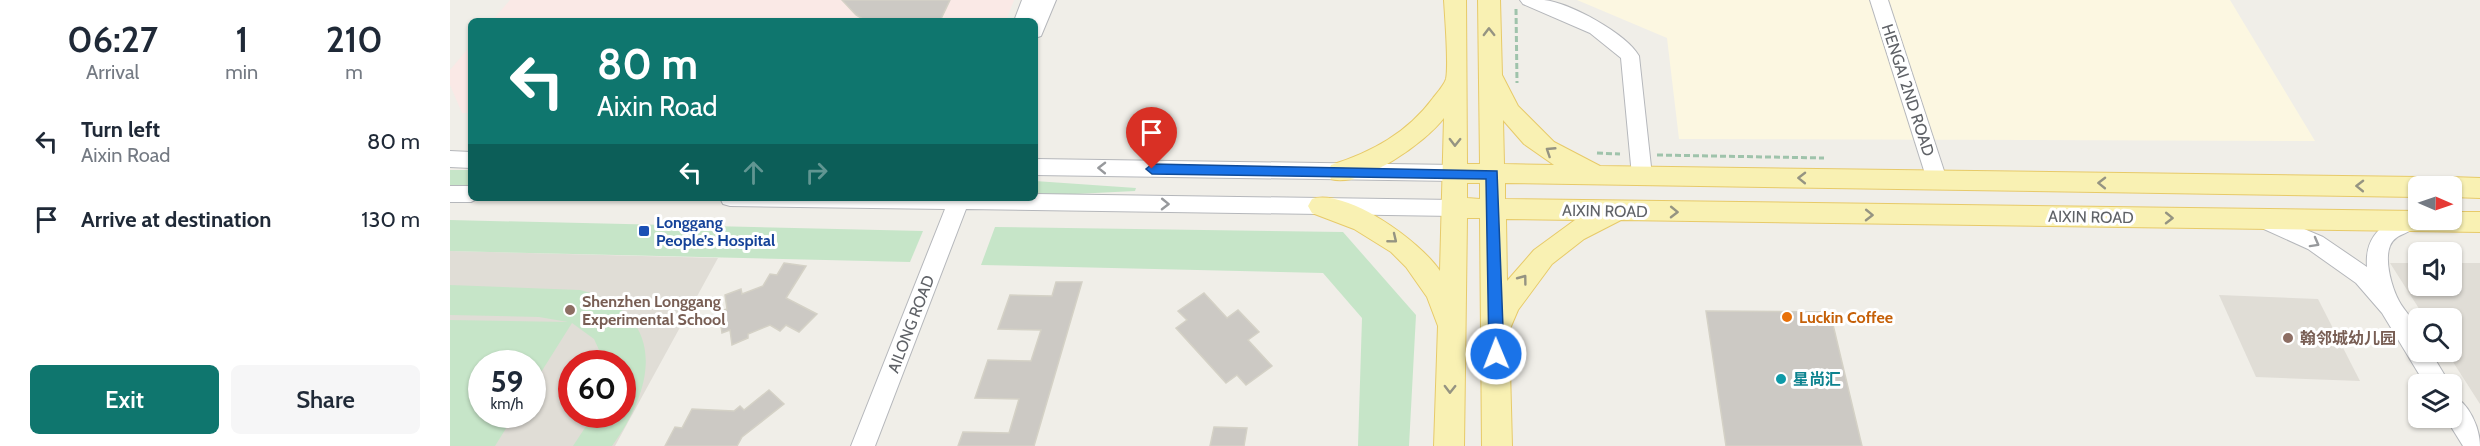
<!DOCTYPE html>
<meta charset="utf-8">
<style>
body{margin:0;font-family:Cabin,"Noto Sans SC",sans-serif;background:#f6f6f7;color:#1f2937;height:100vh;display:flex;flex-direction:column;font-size:22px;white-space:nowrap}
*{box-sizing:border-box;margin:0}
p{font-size:20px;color:#747a83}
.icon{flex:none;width:33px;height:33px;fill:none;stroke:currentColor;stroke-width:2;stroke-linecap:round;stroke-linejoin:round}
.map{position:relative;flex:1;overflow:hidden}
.drawer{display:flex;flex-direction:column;background:#fff;width:450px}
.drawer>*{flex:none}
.guide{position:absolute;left:18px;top:18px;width:570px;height:183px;border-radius:9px;box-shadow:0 2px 4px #0004;background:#0f766e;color:#fff;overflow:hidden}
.needle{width:39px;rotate:92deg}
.fabs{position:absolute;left:1958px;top:176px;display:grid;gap:12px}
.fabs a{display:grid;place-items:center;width:54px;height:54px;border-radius:9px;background:#fff;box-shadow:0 2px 4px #0004;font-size:30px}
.speed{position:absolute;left:18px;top:350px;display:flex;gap:12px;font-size:30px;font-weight:700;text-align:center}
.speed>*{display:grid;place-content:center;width:78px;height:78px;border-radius:50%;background:#fff;box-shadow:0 2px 4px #0004;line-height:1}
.speed small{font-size:15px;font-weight:400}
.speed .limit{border:9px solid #d22;background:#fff;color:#111}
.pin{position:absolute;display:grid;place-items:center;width:51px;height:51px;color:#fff;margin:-62px -26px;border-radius:50% 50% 50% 0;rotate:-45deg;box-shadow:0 0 6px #0007}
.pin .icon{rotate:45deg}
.me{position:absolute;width:66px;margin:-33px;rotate:359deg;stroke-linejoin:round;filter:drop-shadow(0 0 4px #0008)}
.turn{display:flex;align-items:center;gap:21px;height:126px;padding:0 30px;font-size:27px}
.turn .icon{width:78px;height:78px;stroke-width:2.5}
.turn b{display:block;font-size:42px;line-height:51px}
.lanes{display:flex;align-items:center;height:57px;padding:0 30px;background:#0003;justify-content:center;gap:30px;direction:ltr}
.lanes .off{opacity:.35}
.eta{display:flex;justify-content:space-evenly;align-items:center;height:102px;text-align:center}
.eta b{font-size:36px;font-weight:600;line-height:42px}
.cta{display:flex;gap:12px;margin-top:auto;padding:12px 30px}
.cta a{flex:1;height:69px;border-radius:9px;background:#0f766e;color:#fff;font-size:24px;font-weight:600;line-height:69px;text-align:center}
.cta a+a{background:#f6f6f7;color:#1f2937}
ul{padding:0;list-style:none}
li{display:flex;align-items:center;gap:18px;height:78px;padding:0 30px}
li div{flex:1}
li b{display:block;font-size:22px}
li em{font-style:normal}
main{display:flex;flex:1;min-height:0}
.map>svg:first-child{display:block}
</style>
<main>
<section class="drawer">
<div class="eta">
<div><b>06:27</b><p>Arrival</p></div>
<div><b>1</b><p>min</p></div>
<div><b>210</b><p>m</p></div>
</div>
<ul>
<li><svg class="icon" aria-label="left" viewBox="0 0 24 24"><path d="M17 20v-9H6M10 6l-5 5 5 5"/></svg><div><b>Turn left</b><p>Aixin Road</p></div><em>80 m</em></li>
<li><svg class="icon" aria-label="arrive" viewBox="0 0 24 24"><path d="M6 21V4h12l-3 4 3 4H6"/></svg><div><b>Arrive at destination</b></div><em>130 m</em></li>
</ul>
<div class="cta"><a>Exit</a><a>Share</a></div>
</section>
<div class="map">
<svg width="2030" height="446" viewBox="0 0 2030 446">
<rect width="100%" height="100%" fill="#f0eee8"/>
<path fill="#fcf7e1" d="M 1127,0 L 1780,0 L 1865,141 L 1229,139 L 1217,38 Z"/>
<g fill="#e0ddd6" fill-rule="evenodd">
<path d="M 0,251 L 268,258 L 165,446 L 0,446 ZM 32,363 L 82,363 L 82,414 L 32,414 ZM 122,363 L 172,363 L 172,414 L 122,414 Z"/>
<path d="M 1940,263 L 1968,263 L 1968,285 L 2001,285 L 2001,263 L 2030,263 L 2030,404 L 1996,351 L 2001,351 L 2001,318 L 1975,318 Z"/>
<path d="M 1769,295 L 1868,299 L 1910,381 L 1806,377 Z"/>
</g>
<g fill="#fae9e6">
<path d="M 60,0 L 564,0 L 556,21 L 42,21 Z"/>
<path d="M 21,45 L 21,113 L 12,113 L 0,85 L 0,70 Z"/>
</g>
<g fill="#c6e5c8">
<rect x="0" y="170" width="21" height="15"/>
<path d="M 585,181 L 686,188 L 685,191 L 585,196 Z"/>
<path d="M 0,220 L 473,231 L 460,262 L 0,251 Z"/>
<path d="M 545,227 L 893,232 L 966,315 L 959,446 L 908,446 L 912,318 L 873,273 L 531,265 Z"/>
<path d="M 0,285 L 130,290 C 218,314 206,386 162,446 L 123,446 L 144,414 L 172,414 L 172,363 L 155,363 L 144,339 L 122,323 L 83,385 L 82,363 L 32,363 L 32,414 L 65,414 L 45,446 L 0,446 L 0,320 L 118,322 L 89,317 L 0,315 Z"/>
</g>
<g fill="#ccc9c4" stroke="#d4d1c6" stroke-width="1.5">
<path d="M 392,0 L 500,0 L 490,21 L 416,21 L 406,15 Z"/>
<path d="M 334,263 L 356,266 L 336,298 L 367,314 L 349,332 L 336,325 L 330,331 L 320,325 L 298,334 L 298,338 L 282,345 L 280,330 L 272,333 L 269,312 L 277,309 L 275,295 L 291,289 L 292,294 L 313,286 L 320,274 L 327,275 Z"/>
<path d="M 606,282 L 632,282 L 584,446 L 508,446 L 513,432 L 559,433 L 569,399 L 525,398 L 538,360 L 581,361 L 591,330 L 548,329 L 560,295 L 602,296 Z"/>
<path d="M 754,293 L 777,318 L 788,310 L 809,332 L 798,340 L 822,366 L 796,385 L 787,375 L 776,383 L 726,328 L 737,320 L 728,311 Z"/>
<path d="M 1256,311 L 1380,312 L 1412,446 L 1276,446 Z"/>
<path d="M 319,390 L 334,404 L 292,437 L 287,446 L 215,446 L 225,427 L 232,428 L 242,409 L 284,411 L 290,406 L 294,410 Z"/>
<path d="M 764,427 L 797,428 L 794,446 L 760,446 Z"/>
</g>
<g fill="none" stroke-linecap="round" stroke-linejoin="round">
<g stroke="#b5b7bb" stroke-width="2">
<g id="minor">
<path d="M 572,0 L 606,0 L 591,36 L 585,38 L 585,21 L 564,21 Z"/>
<path d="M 1070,0 C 1078,0 1086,0 1094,0 C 1120,3 1176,33 1189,56 L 1202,176 L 1199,181 L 1192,184 L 1185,181 L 1182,176 L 1171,58 L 1140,33 L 1073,4 Z"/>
<path d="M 1420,0 L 1438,0 L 1497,180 L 1494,186 L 1487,188 L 1480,186 L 1477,180 Z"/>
<path d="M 0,151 L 21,152 L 21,168 L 0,167 Z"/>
<path d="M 585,159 L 1005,165 L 1012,168 L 1015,173 L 1012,178 L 1005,181 L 585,175 Z"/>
<path d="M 0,186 L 21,186 L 21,198 L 29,198 L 21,202 L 0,202 Z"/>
<path d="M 585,194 L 1004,200 L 1011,202 L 1014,208 L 1011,214 L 1004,216 L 516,209 L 425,446 L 401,446 L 495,209 L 280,206 L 273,204 L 270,198 L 585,198 Z"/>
<path d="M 1812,211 L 1873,237 L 1917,267 C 1915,241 1927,227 1949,217 C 1957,214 1960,213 1968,215 L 1971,221 C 1965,234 1945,232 1940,246 C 1934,261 1942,288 1949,301 C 1954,311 1966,321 1968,332 C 1969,338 1968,345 1968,351 L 1980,351 L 2000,384 L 1975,384 L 1932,313 L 1906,283 L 1858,249 L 1805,225 L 1802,219 L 1805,213 Z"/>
<path d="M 2001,395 C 2019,402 2030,428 2030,446 L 2013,446 L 1995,417 L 2001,417 Z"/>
</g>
</g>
<g stroke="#e7ca69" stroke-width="2">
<g id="major">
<path d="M 994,0 L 1016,0 L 1017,164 L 1030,164 L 1028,0 L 1050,0 L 1052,75 L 1068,106 L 1104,142 L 1150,166 L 1968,177 L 1977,180 L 1980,186 L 1968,186 L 1968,197 L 1055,183 L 1055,199 L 1968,211 L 1968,219 L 2001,219 L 2001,212 L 2030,212 L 2030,232 L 1171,220 L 1134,239 L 1102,264 L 1068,310 L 1059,331 L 1062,446 L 1032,446 L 1030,218 L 1017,218 L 1014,446 L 984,446 L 988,326 L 977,297 L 956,267 L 941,252 L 904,229 L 862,213 L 858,206 L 862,199 C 897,188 971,242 990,271 L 994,118 C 976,142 912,188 881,179 L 878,172 L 881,165 C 922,152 957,133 983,98 C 987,93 994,85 996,79 C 999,65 995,17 994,0 ZM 1053,120 L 1074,144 L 1104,165 L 1054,164 ZM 1017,183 L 1030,183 L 1030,199 L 1017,198 ZM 1056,219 L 1125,220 L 1084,250 L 1057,281 Z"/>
<path d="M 2001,177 L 2030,178 L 2030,198 L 2001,197 L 2001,186 L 1989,186 L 1992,180 Z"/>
</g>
</g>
<g stroke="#9fc3ab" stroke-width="3" stroke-dasharray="6 3" stroke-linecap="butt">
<path d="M 1066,9 L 1067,83"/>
<path d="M 1147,153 L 1170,154"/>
<path d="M 1207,155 L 1374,158"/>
</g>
<use href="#minor" fill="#fff" fill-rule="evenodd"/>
<use href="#major" fill="#f9f1b3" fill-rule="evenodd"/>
</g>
<defs><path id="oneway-chevron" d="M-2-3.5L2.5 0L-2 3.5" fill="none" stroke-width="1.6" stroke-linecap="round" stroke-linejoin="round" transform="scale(1.5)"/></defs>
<g stroke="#959482">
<use href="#oneway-chevron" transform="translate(1039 32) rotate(-91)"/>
<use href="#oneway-chevron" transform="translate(1005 142) rotate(91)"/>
<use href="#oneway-chevron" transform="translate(1100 151) rotate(-147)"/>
<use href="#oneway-chevron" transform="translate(1352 178) rotate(-179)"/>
<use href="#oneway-chevron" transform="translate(1652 183) rotate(-179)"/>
<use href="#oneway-chevron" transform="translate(1910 186) rotate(-179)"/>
<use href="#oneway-chevron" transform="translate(1224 212) rotate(1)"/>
<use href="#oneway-chevron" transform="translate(1419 215) rotate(1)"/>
<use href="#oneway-chevron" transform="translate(1719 218) rotate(1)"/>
<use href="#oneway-chevron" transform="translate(943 239) rotate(39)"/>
<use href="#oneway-chevron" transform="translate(1073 279) rotate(-53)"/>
<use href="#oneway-chevron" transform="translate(1000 389) rotate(91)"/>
</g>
<g stroke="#97999c">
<use href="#oneway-chevron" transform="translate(652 168) rotate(-179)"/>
<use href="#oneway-chevron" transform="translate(715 204) rotate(1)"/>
<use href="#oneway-chevron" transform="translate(1865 243) rotate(29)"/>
</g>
<path fill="#1a73e8" stroke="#114b97" stroke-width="1.5" d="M 702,164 L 1047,171 L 1054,354 L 1052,358 L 1046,360 L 1039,354 L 1036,179 L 702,174 L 696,169 Z"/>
<rect fill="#1a4fb4" stroke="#fff" stroke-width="2" x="188" y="225" width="12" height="12" rx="3"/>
<g fill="#8d6e63" stroke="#fff" stroke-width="2">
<circle cx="120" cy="310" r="6"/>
<circle cx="1838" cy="338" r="6"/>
</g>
<circle fill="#e8710a" stroke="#fff" stroke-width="2" cx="1337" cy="317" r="6"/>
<circle fill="#0f9aa8" stroke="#fff" stroke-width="2" cx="1331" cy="379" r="6"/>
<g text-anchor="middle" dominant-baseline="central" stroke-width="6" stroke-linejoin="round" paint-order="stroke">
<g font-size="16" fill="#5f6267" stroke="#fff">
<text transform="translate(1458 90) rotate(72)">HENGAI 2ND ROAD</text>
<text transform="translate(1155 211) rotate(1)">AIXIN ROAD</text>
<text transform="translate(1641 217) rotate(1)">AIXIN ROAD</text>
<text transform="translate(461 324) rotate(-69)">AILONG ROAD</text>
</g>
<g font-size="16" font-weight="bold" fill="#164399" stroke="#fff" text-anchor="start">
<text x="206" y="222">Longgang<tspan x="206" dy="18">People’s Hospital</tspan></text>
</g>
<g font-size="16" font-weight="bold" fill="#785e54" stroke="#fff" text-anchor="start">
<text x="132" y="301">Shenzhen Longgang<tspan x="132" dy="18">Experimental School</tspan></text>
<text x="1850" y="338">翰邻城幼儿园</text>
</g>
<g font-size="16" font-weight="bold" fill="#c56008" stroke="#fff" text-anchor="start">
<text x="1349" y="317">Luckin Coffee</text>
</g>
<g font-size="16" font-weight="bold" fill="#0d838f" stroke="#fff" text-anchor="start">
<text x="1343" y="379">星尚汇</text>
</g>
</g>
</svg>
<div class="fabs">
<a><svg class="needle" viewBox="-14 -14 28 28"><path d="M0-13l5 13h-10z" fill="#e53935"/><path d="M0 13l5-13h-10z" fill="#747a83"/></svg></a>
<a><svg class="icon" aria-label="sound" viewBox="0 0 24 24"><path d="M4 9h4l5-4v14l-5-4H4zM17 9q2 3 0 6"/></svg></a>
<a><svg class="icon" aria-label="search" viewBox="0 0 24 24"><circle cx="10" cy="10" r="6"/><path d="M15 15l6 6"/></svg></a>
<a><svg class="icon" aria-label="layers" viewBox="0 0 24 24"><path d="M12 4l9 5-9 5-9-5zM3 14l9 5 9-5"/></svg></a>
</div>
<div class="speed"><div>59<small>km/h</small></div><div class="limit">60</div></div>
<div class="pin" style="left:702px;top:169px;background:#d93025"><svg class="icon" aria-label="arrive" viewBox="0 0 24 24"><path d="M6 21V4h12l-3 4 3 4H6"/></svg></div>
<svg class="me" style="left:1046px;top:354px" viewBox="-20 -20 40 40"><circle r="17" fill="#1a73e8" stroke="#fff" stroke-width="3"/><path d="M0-11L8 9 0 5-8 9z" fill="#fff"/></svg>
<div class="guide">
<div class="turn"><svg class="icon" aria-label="left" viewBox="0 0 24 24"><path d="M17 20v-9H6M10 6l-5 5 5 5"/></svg><div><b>80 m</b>Aixin Road</div></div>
<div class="lanes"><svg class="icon" aria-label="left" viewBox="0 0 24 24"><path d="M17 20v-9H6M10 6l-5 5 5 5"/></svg><svg class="icon off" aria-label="ahead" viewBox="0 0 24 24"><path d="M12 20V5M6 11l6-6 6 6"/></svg><svg class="icon off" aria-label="right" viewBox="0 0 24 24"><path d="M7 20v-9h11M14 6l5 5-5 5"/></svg></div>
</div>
</div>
</main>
